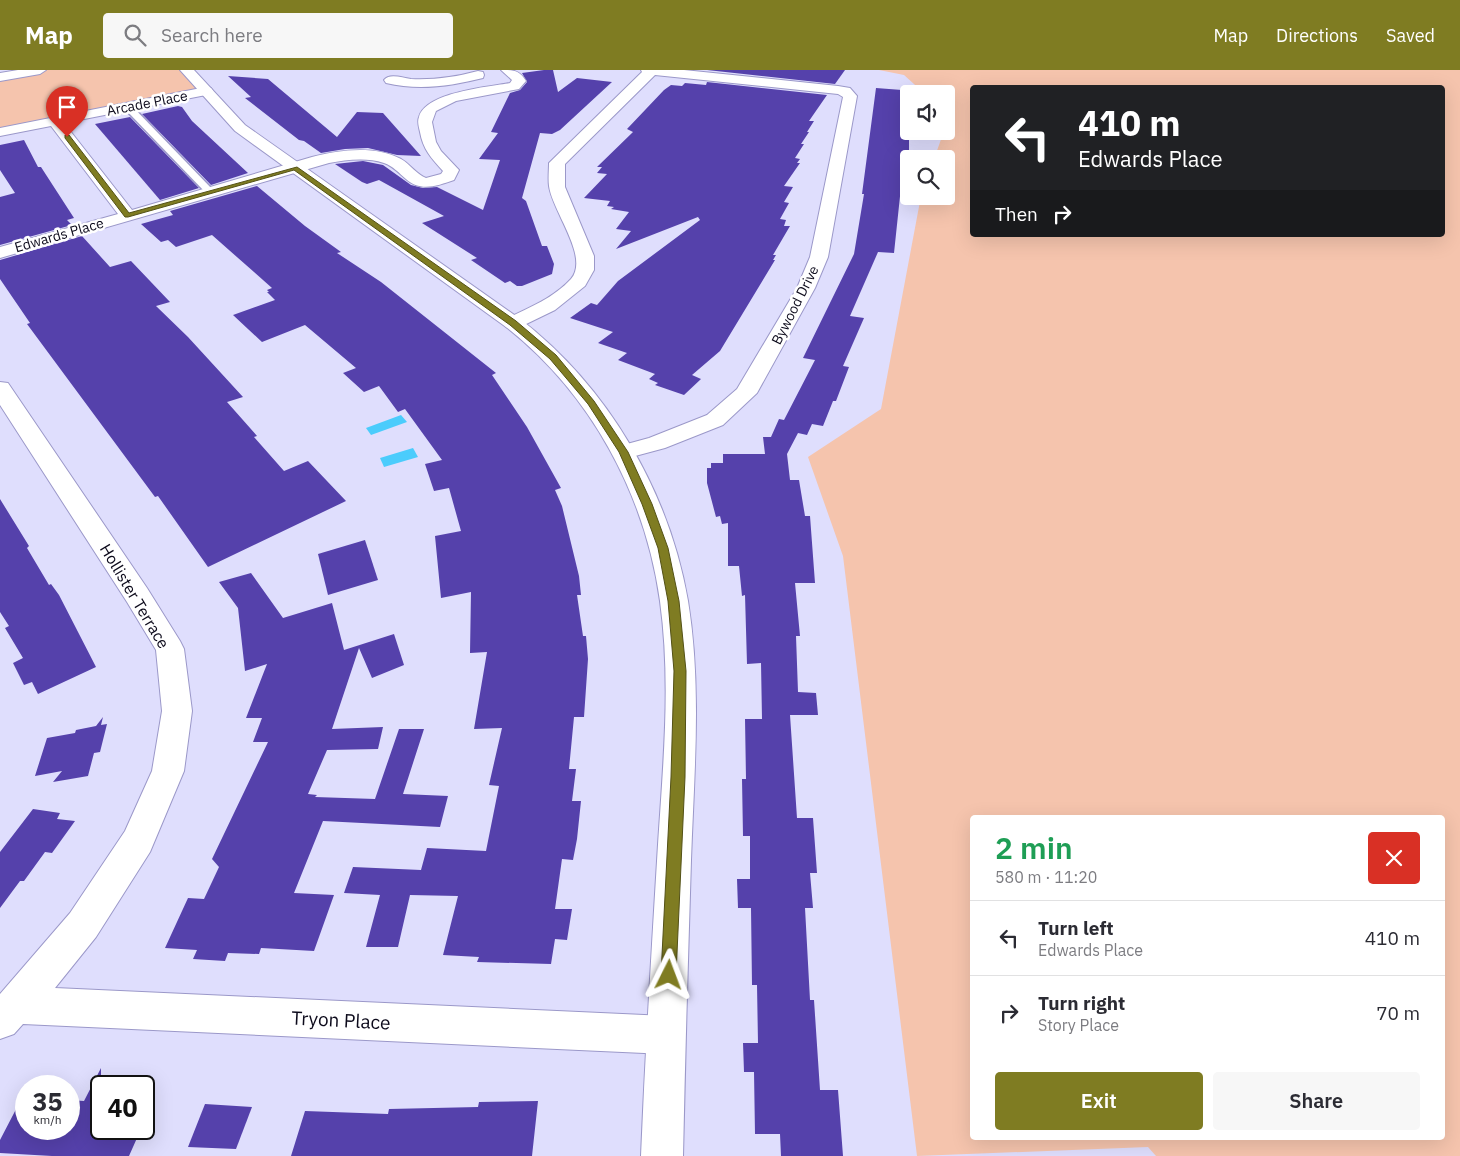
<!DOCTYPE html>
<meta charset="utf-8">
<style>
body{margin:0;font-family:"IBM Plex Sans",sans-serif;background:#f7f7f7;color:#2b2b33;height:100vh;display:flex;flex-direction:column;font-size:19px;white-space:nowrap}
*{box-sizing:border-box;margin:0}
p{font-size:16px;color:#7c7c81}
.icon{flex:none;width:28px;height:28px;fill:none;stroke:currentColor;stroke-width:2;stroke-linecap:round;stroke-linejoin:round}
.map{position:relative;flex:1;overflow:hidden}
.sheet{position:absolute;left:970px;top:745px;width:475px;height:325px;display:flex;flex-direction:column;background:#fff;border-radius:5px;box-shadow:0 5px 20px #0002}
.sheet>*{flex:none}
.banner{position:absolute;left:970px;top:15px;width:475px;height:152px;border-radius:5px;box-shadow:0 5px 20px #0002;background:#202124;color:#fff;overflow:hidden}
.fabs{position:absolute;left:900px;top:15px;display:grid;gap:10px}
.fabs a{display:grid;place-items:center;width:55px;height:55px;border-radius:5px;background:#fff;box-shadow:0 5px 20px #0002;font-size:25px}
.speed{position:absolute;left:15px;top:1005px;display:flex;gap:10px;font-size:25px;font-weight:700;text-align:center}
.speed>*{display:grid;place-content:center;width:65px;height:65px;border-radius:50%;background:#fff;box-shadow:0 5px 20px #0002;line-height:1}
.speed small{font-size:12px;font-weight:400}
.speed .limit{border:2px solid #111;border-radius:8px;background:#fff;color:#111}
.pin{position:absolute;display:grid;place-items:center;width:42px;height:42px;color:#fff;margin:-51px -21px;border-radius:50% 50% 50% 0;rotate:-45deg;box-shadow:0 0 5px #0007}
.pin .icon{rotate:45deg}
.me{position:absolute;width:55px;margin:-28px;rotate:3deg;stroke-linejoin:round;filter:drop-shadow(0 0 4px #0008)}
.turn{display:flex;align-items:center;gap:18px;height:105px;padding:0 25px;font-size:22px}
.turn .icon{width:65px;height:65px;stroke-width:2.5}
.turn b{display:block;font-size:35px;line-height:42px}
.then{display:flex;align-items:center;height:48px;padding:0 25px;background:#0003;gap:10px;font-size:19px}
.round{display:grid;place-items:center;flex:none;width:52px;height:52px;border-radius:5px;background:#f7f7f7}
.summary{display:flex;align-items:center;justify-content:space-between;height:85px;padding:0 25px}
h1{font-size:30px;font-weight:600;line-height:38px;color:#1e9e55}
.action{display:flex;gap:10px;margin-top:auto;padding:10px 25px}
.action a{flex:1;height:58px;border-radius:5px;background:#7f7c22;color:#fff;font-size:20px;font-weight:600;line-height:58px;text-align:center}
.action a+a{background:#f7f7f7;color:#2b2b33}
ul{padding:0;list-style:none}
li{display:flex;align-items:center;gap:15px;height:75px;padding:0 25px;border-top:1px solid #e1e1e2}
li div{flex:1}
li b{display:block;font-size:19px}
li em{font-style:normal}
header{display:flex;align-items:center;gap:30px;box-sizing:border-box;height:70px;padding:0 25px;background:#7f7c22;color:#fff}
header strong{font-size:24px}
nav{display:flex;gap:28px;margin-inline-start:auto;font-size:18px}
.search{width:350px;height:45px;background:#f7f7f7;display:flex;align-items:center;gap:12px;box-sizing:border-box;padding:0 18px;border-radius:5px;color:#7c7c81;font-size:19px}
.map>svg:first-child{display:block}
</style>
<header>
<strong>Map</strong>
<div class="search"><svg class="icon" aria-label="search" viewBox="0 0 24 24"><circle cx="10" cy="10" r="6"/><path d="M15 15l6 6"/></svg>Search here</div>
<nav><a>Map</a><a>Directions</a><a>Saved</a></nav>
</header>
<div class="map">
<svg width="1460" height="1086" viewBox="0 0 1460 1086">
<rect width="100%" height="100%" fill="#dfdefd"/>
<g fill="#f5c4ad" fill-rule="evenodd">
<path d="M 40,0 L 186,0 L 206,21 L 0,62 L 0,7 Z"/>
<path d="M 879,0 L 1460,0 L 1460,1086 L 1156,1086 L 1148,1077 L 917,1086 L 843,486 L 808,387 L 881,339 L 921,126 L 946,126 L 946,89 L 934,89 L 944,61 L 946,61 L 949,46 L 946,43 L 946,24 L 925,24 L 904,5 ZM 972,18 L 1442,18 L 1442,165 L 972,165 ZM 972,748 L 1442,748 L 1442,1068 L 972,1068 Z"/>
</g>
<g fill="#4bccfc">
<path d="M 401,345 L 407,352 L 371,365 L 366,358 Z"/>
<path d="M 413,378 L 418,387 L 384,397 L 380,388 Z"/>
</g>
<g fill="#5541ab">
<path d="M 544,0 L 553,0 L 558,22 L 577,8 L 612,12 L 560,60 L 552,64 L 540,63 L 522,128 L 526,131 L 542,176 L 547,176 L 554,194 L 552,204 L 522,216 L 517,216 L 510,211 L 505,213 L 471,190 L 477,188 L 422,153 L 444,146 L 379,110 L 367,114 L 362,112 L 335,94 L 363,91 L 383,95 L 411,115 L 423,118 L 437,117 L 483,140 L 500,90 L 479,89 L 498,63 L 491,62 L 510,23 L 520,20 L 527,12 L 522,3 Z"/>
<path d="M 707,0 L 845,0 L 835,14 Z"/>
<path d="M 228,6 L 268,9 L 337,67 L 357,42 L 383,43 L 421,86 L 397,85 L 368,78 L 345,79 L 321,83 L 304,71 L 299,70 L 245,28 L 251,27 Z"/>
<path d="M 707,12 L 827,25 L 809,51 L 814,51 L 807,62 L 809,62 L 801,74 L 804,74 L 795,88 L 800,89 L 797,93 L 800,93 L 784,116 L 793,117 L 784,132 L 789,133 L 780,149 L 786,150 L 784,156 L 790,156 L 773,185 L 776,185 L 773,190 L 775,190 L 720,281 L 692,305 L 701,309 L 684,325 L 655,315 L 658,313 L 649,309 L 655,304 L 618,290 L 627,283 L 598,273 L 613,262 L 570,248 L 591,233 L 597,235 L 618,211 L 700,150 L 698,147 L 616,179 L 631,161 L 616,159 L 629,142 L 611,139 L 614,137 L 607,136 L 610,131 L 584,128 L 607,104 L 597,103 L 602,97 L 597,97 L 633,62 L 627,59 L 664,20 L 671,15 L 682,16 L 685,13 L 706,15 Z"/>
<path d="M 876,18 L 902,20 L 904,22 L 903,32 L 909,32 L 909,98 L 903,98 L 894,183 L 878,182 L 850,246 L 864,248 L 843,296 L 849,297 L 836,331 L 833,331 L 823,356 L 812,354 L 807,365 L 798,363 L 787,384 L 790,410 L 799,410 L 805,446 L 810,446 L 815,513 L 795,513 L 800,566 L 796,566 L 798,622 L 816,623 L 818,645 L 790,645 L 797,748 L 813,748 L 817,803 L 810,803 L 813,838 L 805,838 L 810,930 L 814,930 L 820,1020 L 838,1020 L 843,1086 L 781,1086 L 780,1064 L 755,1064 L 754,1002 L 744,1002 L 743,973 L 758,973 L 757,915 L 752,915 L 751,838 L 738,838 L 737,809 L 750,809 L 750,766 L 743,766 L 742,709 L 746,709 L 745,649 L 762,649 L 761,593 L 747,594 L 745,525 L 742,526 L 739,496 L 728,496 L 728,453 L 722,454 L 720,446 L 716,447 L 707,413 L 707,398 L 711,398 L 711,393 L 723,393 L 723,384 L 765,384 L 763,367 L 771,367 L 779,349 L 784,350 L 815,290 L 803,288 L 854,184 L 864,124 L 862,124 Z"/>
<path d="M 178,36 L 182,37 L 192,51 L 248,103 L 211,115 L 142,44 Z"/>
<path d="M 130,47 L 199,118 L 160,130 L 95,54 Z"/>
<path d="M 24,70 L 38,97 L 41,97 L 74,148 L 67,150 L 72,155 L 0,175 L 0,127 L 15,123 L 0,100 L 0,75 Z"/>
<path d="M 257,116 L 305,156 L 341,182 L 337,183 L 381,212 L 496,303 L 492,305 L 527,357 L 561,418 L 555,420 L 562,436 L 579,506 L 581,525 L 577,525 L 583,566 L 586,566 L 588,589 L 584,647 L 574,647 L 569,699 L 576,699 L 572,731 L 581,731 L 577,769 L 573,790 L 562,789 L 555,839 L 572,839 L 567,870 L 555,869 L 551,894 L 477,892 L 479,887 L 443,885 L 458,826 L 410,825 L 398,877 L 366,877 L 380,825 L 344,823 L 353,797 L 421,800 L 427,778 L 486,781 L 499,716 L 489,715 L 502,658 L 474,659 L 487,582 L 470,583 L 471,522 L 441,528 L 435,466 L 461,461 L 449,418 L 434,421 L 425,394 L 442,390 L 405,339 L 398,342 L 379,316 L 364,322 L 343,303 L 356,298 L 305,255 L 262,272 L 233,245 L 275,230 L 267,222 L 269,222 L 267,220 L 272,218 L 212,165 L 176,177 L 168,170 L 161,172 L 141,154 L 173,145 L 170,141 Z"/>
<path d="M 82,166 L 110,197 L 131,191 L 170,232 L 156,236 L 188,267 L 243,327 L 227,332 L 257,366 L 254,367 L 284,401 L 308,391 L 346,431 L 208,497 L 158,426 L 155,427 L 27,254 L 30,253 L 0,209 L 0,190 Z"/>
<path d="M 0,429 L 29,476 L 27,478 L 49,515 L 51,514 L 59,525 L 96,597 L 38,624 L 32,612 L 24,615 L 13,593 L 23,588 L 5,558 L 9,556 L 0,542 Z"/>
<path d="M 365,470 L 378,510 L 328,525 L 318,484 Z"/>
<path d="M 251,503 L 283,548 L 332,533 L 344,580 L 394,564 L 404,595 L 372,608 L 359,578 L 332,659 L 383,657 L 378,679 L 327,680 L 308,724 L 317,725 L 315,727 L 375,729 L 399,659 L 424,659 L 403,724 L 448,726 L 440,757 L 323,751 L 294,823 L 334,825 L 314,881 L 261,878 L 259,884 L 228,883 L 225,891 L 193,889 L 197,880 L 165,878 L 188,828 L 204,829 L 219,797 L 212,789 L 268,672 L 253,672 L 262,648 L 246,648 L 267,594 L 245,601 L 238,538 L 219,512 Z"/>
<path d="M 103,647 L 101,655 L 107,654 L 100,682 L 94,683 L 88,706 L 53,712 L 62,701 L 35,706 L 47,668 L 75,663 L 76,660 L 96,656 Z"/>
<path d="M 33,739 L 60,743 L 57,749 L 75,751 L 52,783 L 45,782 L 24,811 L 20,811 L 0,838 L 0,782 Z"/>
<path d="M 101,998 L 101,1059 L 141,1059 L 129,1086 L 52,1086 L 0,1083 L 0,1070 L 26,1020 L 26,1059 L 69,1059 L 69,1030 L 84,1031 Z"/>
<path d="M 538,1031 L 532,1086 L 291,1086 L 305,1041 L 388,1044 L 389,1039 L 478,1037 L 479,1032 Z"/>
<path d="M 205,1034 L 252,1037 L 236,1079 L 188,1077 Z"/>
</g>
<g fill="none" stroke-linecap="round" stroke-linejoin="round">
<g stroke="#9b98c9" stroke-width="3">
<path id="service" d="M 124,34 L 130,34 L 213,120 L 213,124 L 207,124 L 124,38 Z"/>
</g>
<g stroke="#9b98c9" stroke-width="2">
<g id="minor">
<path d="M 18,0 L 46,0 L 40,4 L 0,11 L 0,3 Z"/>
<path d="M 501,0 C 513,0 519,0 526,11 L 519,19 L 456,31 L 436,41 L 432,52 L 436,72 L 441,81 L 459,100 L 454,110 C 437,116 420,122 406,109 C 399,103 393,96 384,93 C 366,87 346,90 329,93 L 0,188 L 0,177 L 118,144 L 51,56 L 0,66 L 0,58 L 206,17 L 211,18 L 213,21 L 211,24 L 206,25 L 64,53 L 132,140 L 312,87 C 340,80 374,75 401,89 C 410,94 416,104 426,108 L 441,104 L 443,101 C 431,88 423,79 420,62 C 419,57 417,52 419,47 C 426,22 488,17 510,13 L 512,10 Z"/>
<path d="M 641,0 L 684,0 L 838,16 L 850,18 L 857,26 L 828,187 L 815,218 L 757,323 L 723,355 L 665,378 L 624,389 L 616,387 L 612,382 L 616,377 L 649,368 L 707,345 L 737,319 L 797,218 L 810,187 L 843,27 L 838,24 L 655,5 L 565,94 L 565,117 L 594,186 L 594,200 L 585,216 L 555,240 L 520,257 L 513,259 L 506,257 L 503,253 L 506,249 C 528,238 554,228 571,209 C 590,187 552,141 549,116 C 548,109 549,100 549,93 L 642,2 Z"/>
<path d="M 478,1 L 483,2 L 484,5 L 483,8 C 451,16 419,21 386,13 L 384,10 C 390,3 402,8 411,9 C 434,10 456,7 478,1 Z"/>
<path d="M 0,312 L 8,313 L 147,518 L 180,571 L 184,579 L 192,641 L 184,701 L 150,782 L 96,867 L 55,918 L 666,946 L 680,951 L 685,965 L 680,979 L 666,984 L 23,954 L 14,964 L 0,969 L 0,924 L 70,843 L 125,761 L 152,701 L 162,641 L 156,580 L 127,532 L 0,335 Z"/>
</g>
</g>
<g stroke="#9b98c9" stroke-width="2">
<path id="tertiary" d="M 180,0 L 194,0 L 245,55 L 520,249 C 608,317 669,421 688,531 C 702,617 694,704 691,790 C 688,889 685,987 683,1086 L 641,1086 C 645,988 651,889 657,791 C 662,705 672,617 660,531 C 645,424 591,324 506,257 L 235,61 Z"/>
</g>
<use href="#service" fill="#fff" fill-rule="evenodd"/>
<use href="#minor" fill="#fff" fill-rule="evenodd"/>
<use href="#tertiary" fill="#fff" fill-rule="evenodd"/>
</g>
<path fill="#7f7c22" stroke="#535116" d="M 65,65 L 69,65 L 129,143 L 297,97 L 516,251 L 556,285 L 594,331 L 628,382 L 652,434 L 668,478 L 679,531 L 686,601 L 685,707 L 676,905 L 674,911 L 669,913 L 663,911 L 661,905 L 671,707 L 674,601 L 668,531 L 658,478 L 642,434 L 619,382 L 588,334 L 550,289 L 510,255 L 294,100 L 128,147 L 125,147 L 65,68 Z"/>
<g text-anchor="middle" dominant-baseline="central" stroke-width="5" stroke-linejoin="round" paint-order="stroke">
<g font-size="14" fill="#0c0a1b" stroke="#fff">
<text transform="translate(147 33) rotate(-11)">Arcade Place</text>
<text transform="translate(59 165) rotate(-16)">Edwards Place</text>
<text transform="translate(795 235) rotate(-63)">Bywood Drive</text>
</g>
<g font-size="16" fill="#0c0a1b" stroke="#fff">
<text transform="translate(135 526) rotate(59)">Hollister Terrace</text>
</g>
<g font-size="19" fill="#0c0a1b" stroke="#fff">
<text transform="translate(341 950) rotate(3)">Tryon Place</text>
</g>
</g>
</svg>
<div class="fabs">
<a><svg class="icon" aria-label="sound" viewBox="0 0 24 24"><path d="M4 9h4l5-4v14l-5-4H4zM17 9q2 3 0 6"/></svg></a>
<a><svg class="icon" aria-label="search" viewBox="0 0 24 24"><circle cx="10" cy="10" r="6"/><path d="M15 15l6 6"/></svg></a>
</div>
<div class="speed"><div>35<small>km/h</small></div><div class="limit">40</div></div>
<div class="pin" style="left:67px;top:67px;background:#d93025"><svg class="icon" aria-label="arrive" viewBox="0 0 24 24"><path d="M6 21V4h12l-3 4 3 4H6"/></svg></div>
<svg class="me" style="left:669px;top:905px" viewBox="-20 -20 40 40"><path d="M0-17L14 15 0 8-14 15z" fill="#7f7c22" stroke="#fff" stroke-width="4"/></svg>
<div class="banner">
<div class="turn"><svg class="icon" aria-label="left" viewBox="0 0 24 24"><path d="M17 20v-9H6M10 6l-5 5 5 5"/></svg><div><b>410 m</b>Edwards Place</div></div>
<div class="then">Then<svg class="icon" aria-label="right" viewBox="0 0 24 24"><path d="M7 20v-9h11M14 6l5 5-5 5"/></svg></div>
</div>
<section class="sheet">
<div class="summary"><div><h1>2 min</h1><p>580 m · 11:20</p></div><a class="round" style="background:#d93025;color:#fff"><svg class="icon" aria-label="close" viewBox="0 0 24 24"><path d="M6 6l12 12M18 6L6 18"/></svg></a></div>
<ul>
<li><svg class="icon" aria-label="left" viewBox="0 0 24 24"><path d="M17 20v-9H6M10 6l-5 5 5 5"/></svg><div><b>Turn left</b><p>Edwards Place</p></div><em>410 m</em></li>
<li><svg class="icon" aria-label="right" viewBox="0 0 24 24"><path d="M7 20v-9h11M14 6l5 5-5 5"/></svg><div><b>Turn right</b><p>Story Place</p></div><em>70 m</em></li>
</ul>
<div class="action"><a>Exit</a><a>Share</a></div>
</section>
</div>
